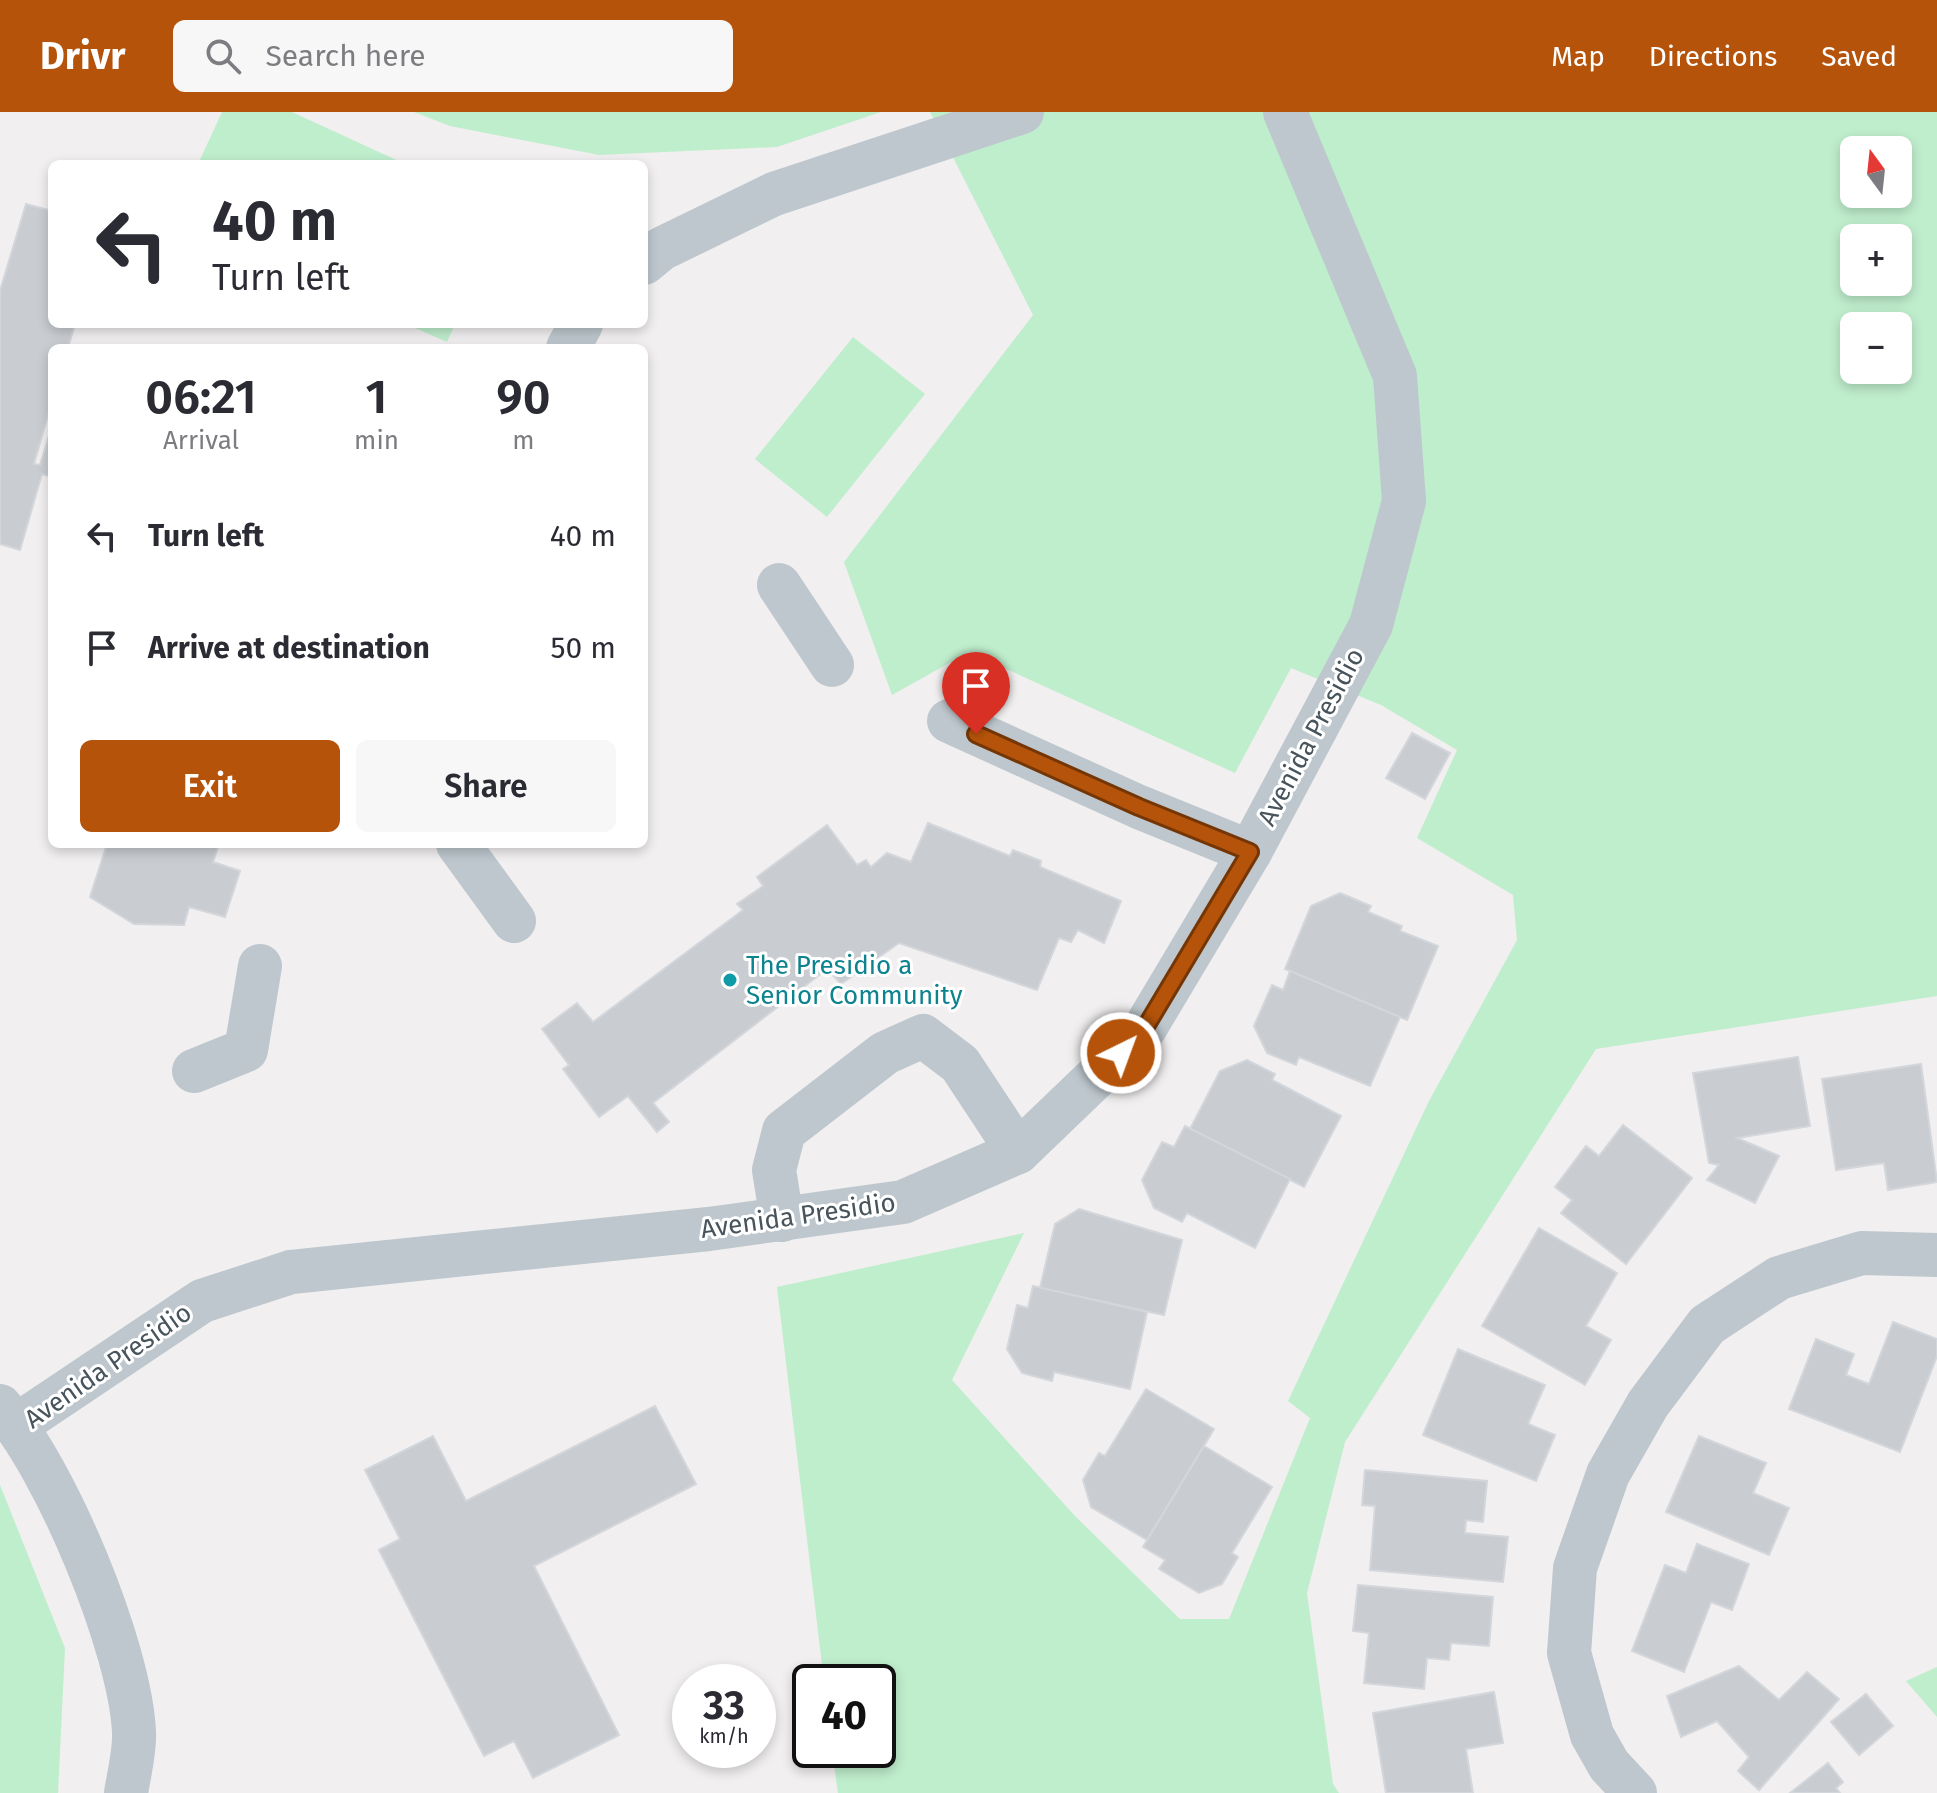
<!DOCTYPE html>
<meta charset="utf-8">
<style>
body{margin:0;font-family:"Fira Sans",sans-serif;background:#f7f7f7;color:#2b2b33;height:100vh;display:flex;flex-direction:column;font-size:30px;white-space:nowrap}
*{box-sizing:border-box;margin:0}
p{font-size:26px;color:#7c7c81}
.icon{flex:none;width:44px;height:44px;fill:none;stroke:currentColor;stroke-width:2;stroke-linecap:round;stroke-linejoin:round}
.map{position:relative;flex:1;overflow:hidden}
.panel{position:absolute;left:48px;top:232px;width:600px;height:504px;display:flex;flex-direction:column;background:#fff;border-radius:12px;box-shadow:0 4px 12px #0003}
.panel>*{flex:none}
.banner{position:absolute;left:48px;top:48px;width:600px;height:168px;border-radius:12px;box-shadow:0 4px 12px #0003;background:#fff;color:#2b2b33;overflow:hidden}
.needle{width:52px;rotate:345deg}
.buttons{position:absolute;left:1840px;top:24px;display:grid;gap:16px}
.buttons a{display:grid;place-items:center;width:72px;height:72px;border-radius:12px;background:#fff;box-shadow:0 4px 12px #0003;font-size:40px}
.speed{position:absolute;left:672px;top:1552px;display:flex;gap:16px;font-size:40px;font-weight:700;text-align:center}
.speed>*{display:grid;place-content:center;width:104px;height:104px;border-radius:50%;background:#fff;box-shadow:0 4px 12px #0003;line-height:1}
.speed small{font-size:20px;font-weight:400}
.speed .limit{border:4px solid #111;border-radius:12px;background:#fff;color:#111}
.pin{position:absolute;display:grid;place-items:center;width:68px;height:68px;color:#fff;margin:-82px -34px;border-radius:50% 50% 50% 0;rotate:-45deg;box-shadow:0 0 8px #0007}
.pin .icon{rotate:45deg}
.me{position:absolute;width:88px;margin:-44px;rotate:42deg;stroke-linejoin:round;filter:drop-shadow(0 0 6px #0008)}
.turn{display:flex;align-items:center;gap:28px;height:168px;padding:0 32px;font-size:36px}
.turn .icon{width:104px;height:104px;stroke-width:2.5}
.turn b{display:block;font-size:56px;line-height:68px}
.eta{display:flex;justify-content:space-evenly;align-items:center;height:136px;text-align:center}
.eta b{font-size:48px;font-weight:600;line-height:56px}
.primary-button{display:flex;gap:16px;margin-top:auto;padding:16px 32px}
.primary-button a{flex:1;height:92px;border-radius:12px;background:#b45309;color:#fff;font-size:32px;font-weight:600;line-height:92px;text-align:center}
.primary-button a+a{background:#f7f7f7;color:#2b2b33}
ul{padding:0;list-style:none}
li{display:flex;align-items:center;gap:24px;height:112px;padding:0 32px}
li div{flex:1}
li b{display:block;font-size:30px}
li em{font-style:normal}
header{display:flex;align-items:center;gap:48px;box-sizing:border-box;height:112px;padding:0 40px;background:#b45309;color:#fff}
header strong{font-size:38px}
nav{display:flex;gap:44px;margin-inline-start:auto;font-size:28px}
.search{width:560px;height:72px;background:#f7f7f7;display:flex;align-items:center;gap:20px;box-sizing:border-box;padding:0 28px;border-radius:12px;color:#7c7c81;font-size:30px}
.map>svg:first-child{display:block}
</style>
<header>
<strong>Drivr</strong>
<div class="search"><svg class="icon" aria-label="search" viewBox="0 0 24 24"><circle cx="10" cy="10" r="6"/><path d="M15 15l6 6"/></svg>Search here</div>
<nav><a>Map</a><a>Directions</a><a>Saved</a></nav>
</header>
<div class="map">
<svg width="1937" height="1681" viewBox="0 0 1937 1681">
<rect width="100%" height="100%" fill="#f1efef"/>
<g fill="#bfeecd" fill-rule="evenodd">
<path d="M 222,0 L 292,0 L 405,52 L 198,52 Z"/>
<path d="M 414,0 L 881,0 L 777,35 L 599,43 L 450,14 Z"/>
<path d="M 930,0 L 1937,0 L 1937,884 L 1596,937 L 1345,1330 L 1307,1481 L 1333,1672 L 1339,1681 L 838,1681 L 832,1638 L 878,1638 L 878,1570 L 824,1570 L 777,1175 L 1024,1121 L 952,1268 L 1075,1404 L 1180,1507 L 1229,1507 L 1310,1306 L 1288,1289 L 1428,991 L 1517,828 L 1513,783 L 1417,726 L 1457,638 L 1381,593 L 1291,556 L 1235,661 L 969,540 L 892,583 L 844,450 L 1033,203 ZM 1854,38 L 1898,38 L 1898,82 L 1854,82 ZM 1854,126 L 1898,126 L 1898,170 L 1854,170 ZM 1854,214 L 1898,214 L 1898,258 L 1854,258 Z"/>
<path d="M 406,212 L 455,212 L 447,230 Z"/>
<path d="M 853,225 L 925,282 L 827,405 L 755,347 Z"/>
<path d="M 0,1373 L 65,1536 L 58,1681 L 0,1681 Z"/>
<path d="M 1937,1555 L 1937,1605 L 1906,1569 Z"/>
</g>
<g fill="#c9ccd1" stroke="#d3d6da" stroke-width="2">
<path d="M 26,92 L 52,99 L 52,212 L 75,212 L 68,236 L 52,236 L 52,289 L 34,352 L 40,353 L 52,314 L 52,365 L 42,362 L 20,438 L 0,432 L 0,179 Z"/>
<path d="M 1412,621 L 1450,641 L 1425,687 L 1386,666 Z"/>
<path d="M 928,711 L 1010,744 L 1013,738 L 1041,749 L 1040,755 L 1121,789 L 1104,831 L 1078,818 L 1071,830 L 1059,826 L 1037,878 L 899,831 L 841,872 L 827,857 L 653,991 L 669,1010 L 657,1020 L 628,984 L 599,1005 L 563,957 L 569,953 L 542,917 L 577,891 L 593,910 L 743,798 L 737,792 L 763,774 L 757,765 L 827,713 L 857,753 L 866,748 L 871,755 L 887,741 L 911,750 Z"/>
<path d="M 107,732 L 219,732 L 213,750 L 240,759 L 225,805 L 189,795 L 184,813 L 134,812 L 90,785 Z"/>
<path d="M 1340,781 L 1371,794 L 1368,800 L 1402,814 L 1400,819 L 1438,834 L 1407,908 L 1285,857 L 1311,794 Z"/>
<path d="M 1290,859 L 1400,905 L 1370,974 L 1299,945 L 1296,953 L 1267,941 L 1254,914 L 1272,873 L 1283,878 Z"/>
<path d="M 1798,945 L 1810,1014 L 1737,1026 L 1779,1044 L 1755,1091 L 1707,1068 L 1719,1053 L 1709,1051 L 1693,961 Z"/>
<path d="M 1247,948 L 1275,962 L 1272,968 L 1341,1004 L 1304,1075 L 1190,1017 L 1220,959 Z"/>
<path d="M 1921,952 L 1937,1070 L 1888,1078 L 1884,1051 L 1836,1058 L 1822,967 Z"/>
<path d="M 1623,1013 L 1692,1066 L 1626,1152 L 1561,1101 L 1572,1088 L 1555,1075 L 1586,1034 L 1599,1044 Z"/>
<path d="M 1185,1014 L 1290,1067 L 1255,1136 L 1187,1101 L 1182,1110 L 1154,1096 L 1142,1068 L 1162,1030 L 1174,1035 Z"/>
<path d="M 1079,1097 L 1182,1128 L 1164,1203 L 1040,1176 L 1055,1112 Z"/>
<path d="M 1539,1116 L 1617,1161 L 1586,1214 L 1611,1228 L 1585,1273 L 1482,1214 Z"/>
<path d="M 1033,1174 L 1147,1200 L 1130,1277 L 1054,1260 L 1052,1269 L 1022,1261 L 1007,1237 L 1017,1193 L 1028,1196 Z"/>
<path d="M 1893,1210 L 1937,1227 L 1937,1244 L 1900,1340 L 1789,1297 L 1816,1227 L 1854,1242 L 1846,1263 L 1869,1272 Z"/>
<path d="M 1458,1237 L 1545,1273 L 1528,1312 L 1555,1323 L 1536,1369 L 1423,1323 Z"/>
<path d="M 1146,1277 L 1214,1317 L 1147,1428 L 1091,1395 L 1083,1368 L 1099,1341 L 1105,1344 Z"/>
<path d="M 655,1294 L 696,1372 L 534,1454 L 619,1623 L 533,1666 L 514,1629 L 484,1644 L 379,1438 L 400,1427 L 365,1358 L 433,1324 L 466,1389 Z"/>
<path d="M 1699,1324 L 1766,1351 L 1753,1381 L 1789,1396 L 1769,1443 L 1666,1400 Z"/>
<path d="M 1204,1334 L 1272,1375 L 1232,1441 L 1238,1445 L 1222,1472 L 1199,1481 L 1159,1457 L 1165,1448 L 1143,1435 Z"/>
<path d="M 1365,1358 L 1487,1369 L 1483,1410 L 1466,1408 L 1465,1421 L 1508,1425 L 1503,1470 L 1370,1458 L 1375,1394 L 1362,1393 Z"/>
<path d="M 1697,1432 L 1749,1452 L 1732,1498 L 1711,1490 L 1684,1560 L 1632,1539 L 1665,1453 L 1686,1461 Z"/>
<path d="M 1358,1473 L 1493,1485 L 1489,1534 L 1451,1531 L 1449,1548 L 1427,1546 L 1424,1577 L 1364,1571 L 1369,1521 L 1353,1519 Z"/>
<path d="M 1739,1554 L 1779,1588 L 1807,1560 L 1839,1587 L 1759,1678 L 1738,1659 L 1749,1645 L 1717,1609 L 1681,1625 L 1667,1584 Z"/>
<path d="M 1494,1580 L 1503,1631 L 1466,1637 L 1473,1681 L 1386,1681 L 1373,1601 Z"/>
<path d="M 1866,1582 L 1893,1614 L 1859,1643 L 1831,1610 Z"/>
<path d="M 1828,1651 L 1843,1670 L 1836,1676 L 1840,1681 L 1790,1681 Z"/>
</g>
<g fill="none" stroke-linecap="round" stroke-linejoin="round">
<g stroke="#bdc7cd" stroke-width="44">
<path d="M 644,151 L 661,137 L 774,82 L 1022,0"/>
<path d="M 568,236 L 581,212"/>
<path d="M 779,473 L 832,553"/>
<path d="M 949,609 L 1139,695 L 1250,740"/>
<path d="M 458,732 L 514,809"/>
<path d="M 194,959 L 246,938 L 260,854"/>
<path d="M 782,1108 L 774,1058 L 784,1019 L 885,941 L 923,924 L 960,952 L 1018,1040"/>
<path d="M 0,1294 C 56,1357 130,1535 134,1620 C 135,1639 129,1662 126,1681"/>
<path d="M 17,1313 L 202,1189 L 291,1160 L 709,1117 L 903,1090 L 1018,1040 L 1142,921 L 1250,740 L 1371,513 L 1404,389 L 1395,264 L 1285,0"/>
<path d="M 1635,1681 L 1609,1653 L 1592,1623 L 1569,1541 L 1575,1456 L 1608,1362 L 1648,1292 L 1707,1213 L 1779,1166 L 1862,1141 L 1937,1143"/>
</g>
</g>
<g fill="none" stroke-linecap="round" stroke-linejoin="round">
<g stroke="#753606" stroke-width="20">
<path id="route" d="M 976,622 L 1139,695 L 1250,740 L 1142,921 L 1121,941"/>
</g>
<use href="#route" stroke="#b45309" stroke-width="14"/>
</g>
<circle fill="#0f9aa8" stroke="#fff" stroke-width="3" cx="730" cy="868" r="8"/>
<g text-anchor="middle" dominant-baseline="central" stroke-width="6" stroke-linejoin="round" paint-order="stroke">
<g font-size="26" fill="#47545c" stroke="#fff">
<text transform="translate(1311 625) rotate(-62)">Avenida Presidio</text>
<text transform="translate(798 1104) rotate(-8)">Avenida Presidio</text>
<text transform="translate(108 1254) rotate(-35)">Avenida Presidio</text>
</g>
<g font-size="26" fill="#0d838f" stroke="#fff" text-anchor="start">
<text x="746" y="853">The Presidio a<tspan x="746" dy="30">Senior Community</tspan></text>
</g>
</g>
</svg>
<div class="buttons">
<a><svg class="needle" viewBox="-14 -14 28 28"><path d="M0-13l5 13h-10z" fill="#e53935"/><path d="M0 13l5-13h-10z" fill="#7c7c81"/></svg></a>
<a>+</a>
<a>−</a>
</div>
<div class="speed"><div>33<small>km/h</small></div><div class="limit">40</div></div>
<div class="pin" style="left:976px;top:622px;background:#d93025"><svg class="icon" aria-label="arrive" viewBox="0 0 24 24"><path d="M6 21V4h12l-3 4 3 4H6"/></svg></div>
<svg class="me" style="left:1121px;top:941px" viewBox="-20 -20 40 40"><circle r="17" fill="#b45309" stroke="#fff" stroke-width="3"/><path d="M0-11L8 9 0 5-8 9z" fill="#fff"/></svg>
<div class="banner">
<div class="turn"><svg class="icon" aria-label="left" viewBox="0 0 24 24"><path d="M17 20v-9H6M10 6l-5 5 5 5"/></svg><div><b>40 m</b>Turn left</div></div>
</div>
<section class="panel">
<div class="eta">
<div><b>06:21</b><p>Arrival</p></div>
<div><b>1</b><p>min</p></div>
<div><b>90</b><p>m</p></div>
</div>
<ul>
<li><svg class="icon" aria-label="left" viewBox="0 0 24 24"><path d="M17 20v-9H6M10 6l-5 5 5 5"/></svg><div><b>Turn left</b></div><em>40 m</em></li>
<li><svg class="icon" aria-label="arrive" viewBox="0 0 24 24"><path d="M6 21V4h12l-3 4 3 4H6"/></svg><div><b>Arrive at destination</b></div><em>50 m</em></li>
</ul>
<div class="primary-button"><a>Exit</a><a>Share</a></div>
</section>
</div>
